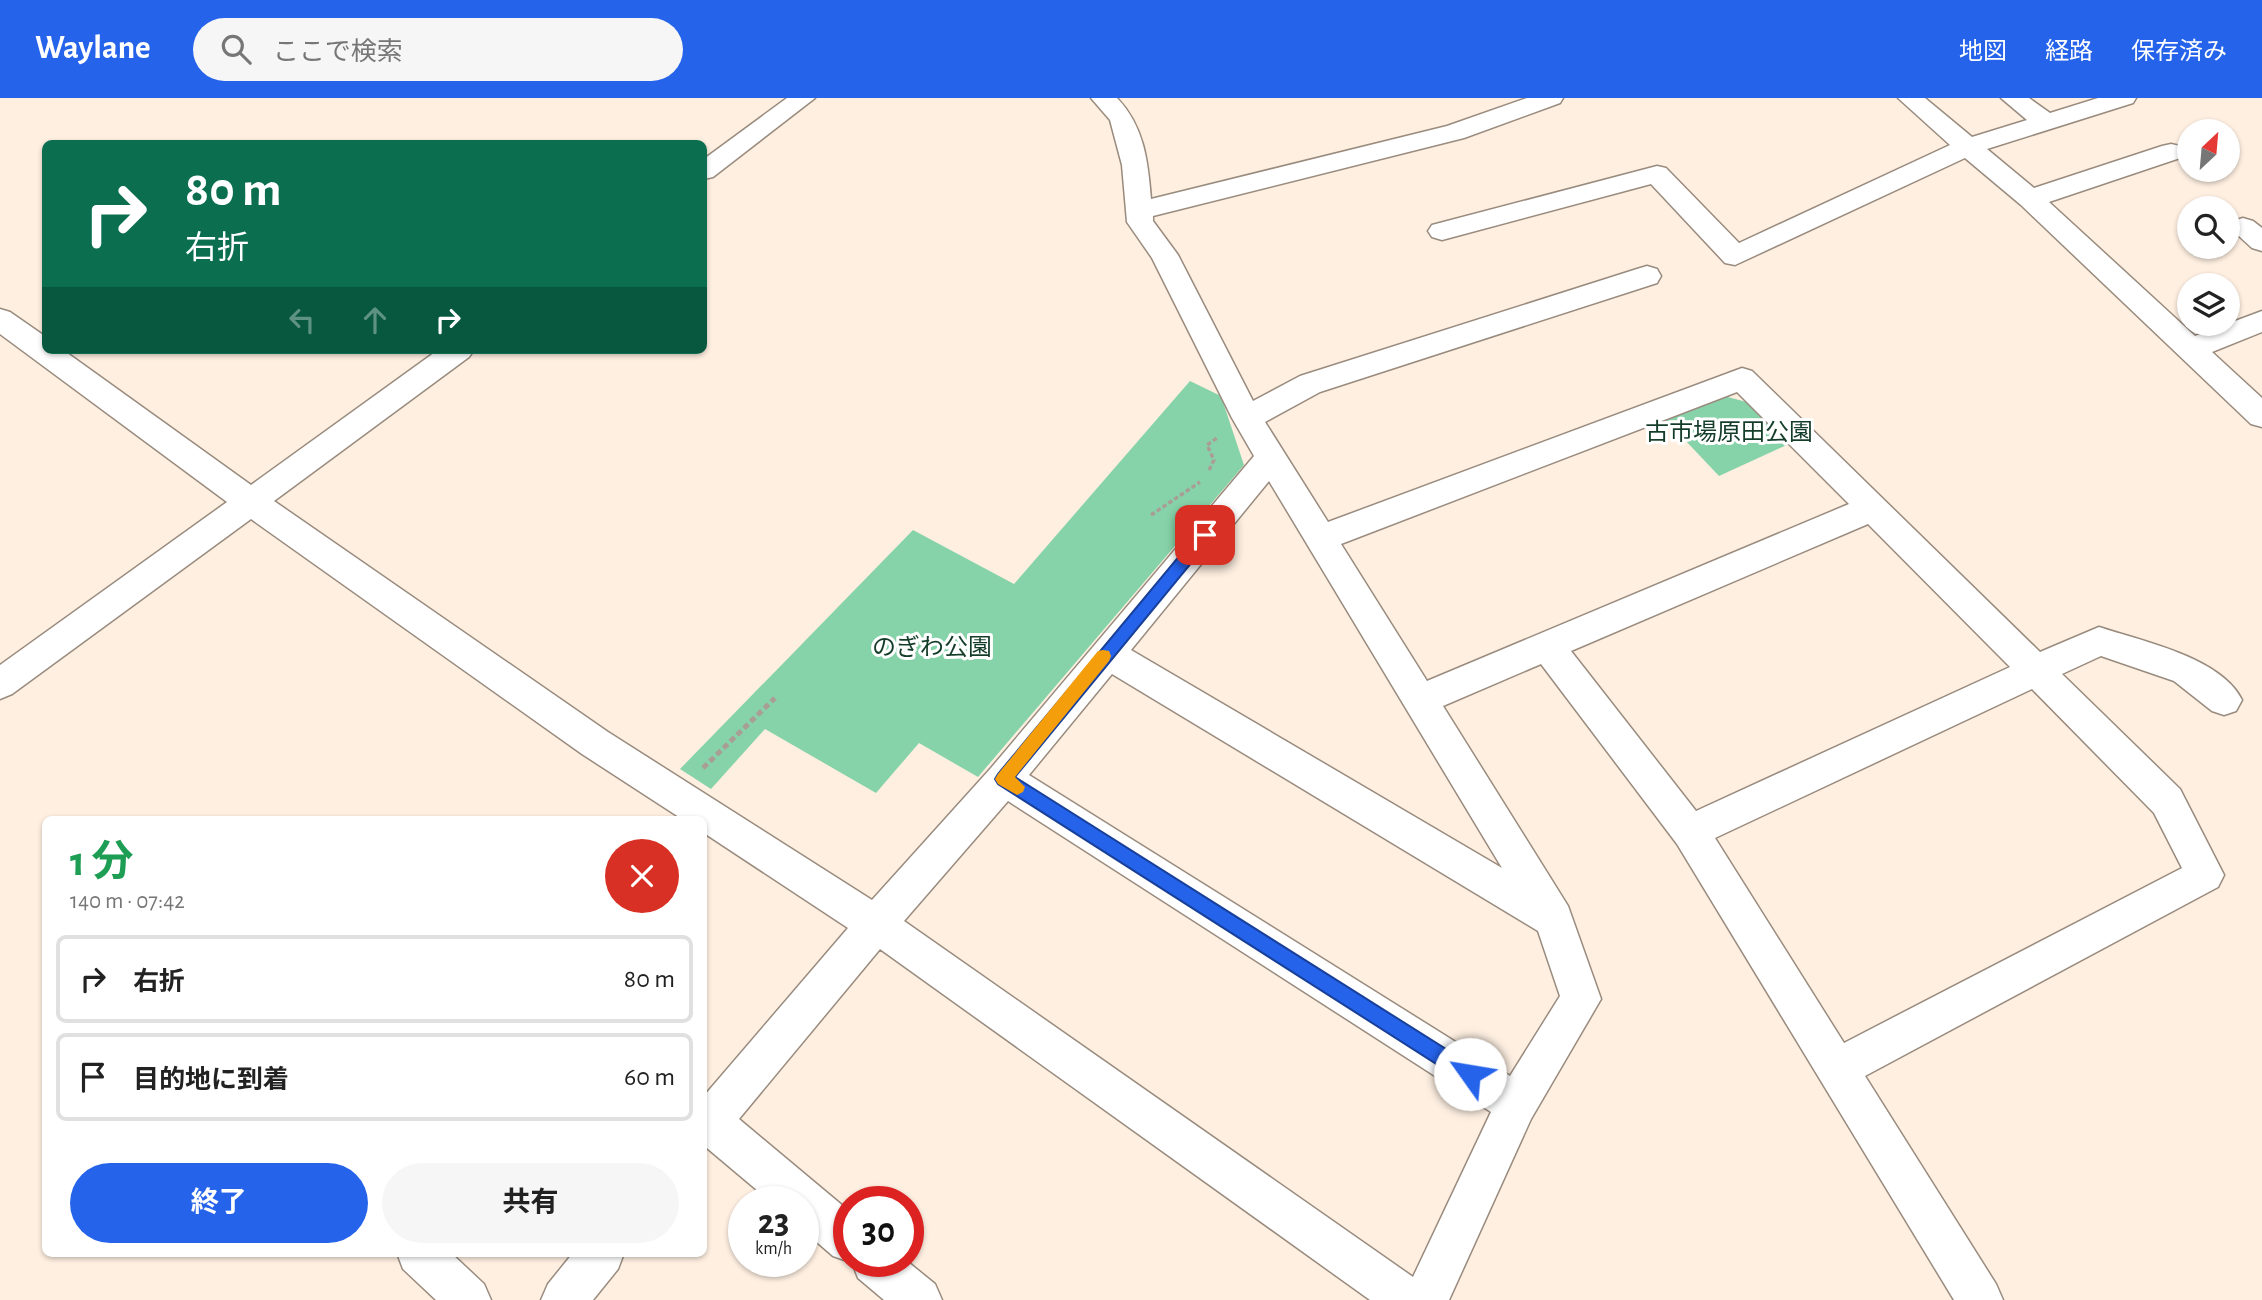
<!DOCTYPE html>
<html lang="ja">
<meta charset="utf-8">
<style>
body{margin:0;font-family:"Alegreya Sans","Noto Sans JP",sans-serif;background:#f6f6f6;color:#222;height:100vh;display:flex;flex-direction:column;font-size:26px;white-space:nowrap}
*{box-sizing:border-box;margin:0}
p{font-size:23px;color:#767676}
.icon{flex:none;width:38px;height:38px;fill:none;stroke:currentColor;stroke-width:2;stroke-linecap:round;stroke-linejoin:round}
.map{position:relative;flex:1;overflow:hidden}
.details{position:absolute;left:42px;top:718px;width:665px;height:441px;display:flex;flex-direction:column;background:#fff;border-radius:10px;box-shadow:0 2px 5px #0004}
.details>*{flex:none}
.hud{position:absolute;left:42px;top:42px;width:665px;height:214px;border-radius:10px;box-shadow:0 2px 5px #0004;background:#0b6e4f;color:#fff;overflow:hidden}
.needle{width:46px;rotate:26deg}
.buttons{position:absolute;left:2177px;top:21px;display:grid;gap:14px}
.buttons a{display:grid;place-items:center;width:63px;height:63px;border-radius:50%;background:#fff;box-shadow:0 2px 5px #0004;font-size:35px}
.speed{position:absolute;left:728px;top:1088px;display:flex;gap:14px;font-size:35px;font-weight:700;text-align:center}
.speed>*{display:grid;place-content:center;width:91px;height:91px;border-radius:50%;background:#fff;box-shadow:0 2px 5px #0004;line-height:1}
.speed small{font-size:18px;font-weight:400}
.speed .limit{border:10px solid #d22;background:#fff;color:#111}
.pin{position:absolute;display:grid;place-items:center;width:60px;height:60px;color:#fff;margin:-30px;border-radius:14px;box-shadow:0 4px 10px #0006}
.me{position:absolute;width:77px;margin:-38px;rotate:302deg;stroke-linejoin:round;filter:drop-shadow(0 0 5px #0008)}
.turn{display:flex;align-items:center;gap:24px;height:147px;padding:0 28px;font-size:32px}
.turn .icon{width:91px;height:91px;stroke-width:2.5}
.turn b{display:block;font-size:49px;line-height:60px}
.lanes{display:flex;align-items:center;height:66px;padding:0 28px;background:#0003;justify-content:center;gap:35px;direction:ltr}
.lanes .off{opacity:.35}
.round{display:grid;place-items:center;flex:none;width:74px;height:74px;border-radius:37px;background:#f6f6f6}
.headline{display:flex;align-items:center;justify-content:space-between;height:119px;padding:0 28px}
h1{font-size:42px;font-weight:700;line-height:52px;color:#1e9e55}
.primary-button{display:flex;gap:14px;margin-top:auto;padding:14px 28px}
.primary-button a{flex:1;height:80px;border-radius:42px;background:#2563eb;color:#fff;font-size:28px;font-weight:700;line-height:80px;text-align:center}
.primary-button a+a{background:#f6f6f6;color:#222}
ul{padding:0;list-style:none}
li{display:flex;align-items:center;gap:21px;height:88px;margin:0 14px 10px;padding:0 14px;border:4px solid #e0e0e0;border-radius:10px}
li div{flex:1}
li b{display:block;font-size:26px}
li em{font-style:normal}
header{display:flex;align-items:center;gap:42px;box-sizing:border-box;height:98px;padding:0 35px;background:#2563eb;color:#fff}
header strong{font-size:33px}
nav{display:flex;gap:38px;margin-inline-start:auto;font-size:24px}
.search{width:490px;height:63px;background:#f6f6f6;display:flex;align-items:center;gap:18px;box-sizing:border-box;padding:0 24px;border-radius:38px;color:#767676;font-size:26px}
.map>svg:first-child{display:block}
</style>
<header>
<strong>Waylane</strong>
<div class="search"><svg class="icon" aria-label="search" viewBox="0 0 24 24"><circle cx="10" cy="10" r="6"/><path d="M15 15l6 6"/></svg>ここで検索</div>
<nav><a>地図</a><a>経路</a><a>保存済み</a></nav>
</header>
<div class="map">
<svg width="2262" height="1202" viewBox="0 0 2262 1202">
<rect width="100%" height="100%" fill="#feefe1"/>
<g fill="#87d3a9">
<path d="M 1190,283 L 1221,298 L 1244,367 L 978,679 L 919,645 L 876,695 L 765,631 L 711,691 L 680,671 L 913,432 L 1014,486 Z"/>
<path d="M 1724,298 L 1754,306 L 1793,344 L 1719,378 L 1666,322 Z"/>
</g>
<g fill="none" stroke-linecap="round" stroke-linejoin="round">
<g stroke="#998b7e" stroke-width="3">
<g id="minor">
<path d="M 787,0 L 815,0 L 713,79 L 704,81 L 704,61 Z"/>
<path d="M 1091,0 L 1117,0 C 1144,28 1148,63 1151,101 L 1447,28 L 1527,0 L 1563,0 L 1560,5 L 1464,40 L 1153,118 L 1153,123 L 1178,157 L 1253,303 L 1300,278 L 1637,171 L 1647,168 L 1657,171 L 1661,178 L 1657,185 L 1320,294 L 1265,324 L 1328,424 L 1742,270 L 1752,273 L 2040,554 L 2099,529 C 2141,543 2221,559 2242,602 L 2236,613 L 2224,617 L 2212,613 L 2174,583 L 2101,558 L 2062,576 L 2180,691 L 2224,777 L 2218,789 L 1865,978 L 1996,1186 L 2003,1202 L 1954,1202 L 1677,746 L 1541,566 L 1443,608 L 1568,808 L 1601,901 L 1531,1021 L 1449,1202 L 1370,1202 L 880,851 L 739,1021 L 849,1113 L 850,1164 L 833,1158 L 803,1132 L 803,1104 L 771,1104 L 707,1050 L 704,1051 L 704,998 L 848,830 L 704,735 L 704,721 L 682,721 L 582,656 L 251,421 L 12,596 L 0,601 L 0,567 L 227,404 L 0,236 L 0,211 L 10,214 L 46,239 L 46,252 L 63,252 L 251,387 L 438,252 L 474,252 L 469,259 L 274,403 L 608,634 L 872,802 L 991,670 L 1254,358 L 1232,320 L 1152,160 L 1127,124 L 1122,67 L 1110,22 ZM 1737,294 L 1849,406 L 1427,583 L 1341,446 ZM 1269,383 L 1502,770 L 1131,552 ZM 1868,426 L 2010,569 L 1696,713 L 1571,553 ZM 1112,576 L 1538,833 L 1560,898 L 1510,978 L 1029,677 ZM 2032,591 L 2154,715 L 2182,770 L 1844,945 L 1715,740 ZM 1008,703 L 1491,1014 L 1413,1179 L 904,823 Z"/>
<path d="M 1898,0 L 1925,0 L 1972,39 L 2027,22 L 2001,0 L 2029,0 L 2050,15 L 2098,0 L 2136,0 L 2133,5 L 1987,51 L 2034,90 L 2162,48 L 2171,46 L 2180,48 L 2184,54 L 2180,60 L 2049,104 L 2195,238 L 2262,213 L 2262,234 L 2212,254 L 2262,300 L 2262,329 L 2251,326 L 2021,107 L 1965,60 L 1735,167 L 1725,165 L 1651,86 L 1442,142 L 1432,139 L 1428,133 L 1432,127 L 1657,68 L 1666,70 L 1739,145 L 1950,47 Z"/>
<path d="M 2243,120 L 2253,123 L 2262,130 L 2262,153 L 2252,150 L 2229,129 L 2233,123 Z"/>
<path d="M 397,1155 L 451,1155 L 484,1186 L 491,1202 L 436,1202 L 403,1171 Z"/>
<path d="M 573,1155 L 624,1155 L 618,1171 L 593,1202 L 541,1202 L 548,1186 Z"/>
<path d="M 852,1164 L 908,1164 L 935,1186 L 942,1202 L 884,1202 L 858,1180 Z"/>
</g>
</g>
<g stroke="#a89e93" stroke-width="3.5" stroke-dasharray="4.5 2.5" stroke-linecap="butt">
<path d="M 1209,372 L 1214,362 L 1207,347 L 1217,340"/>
<path d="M 1151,417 L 1200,384"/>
</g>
<path stroke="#a89e93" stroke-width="5" stroke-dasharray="6 3.5" stroke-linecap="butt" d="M 703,670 L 775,600"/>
<use href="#minor" fill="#fff" fill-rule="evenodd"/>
</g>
<path fill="#2563eb" stroke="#184099" stroke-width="2" d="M 1205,431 L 1211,433 L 1213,437 L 1211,441 L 1015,679 L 1476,970 L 1479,976 L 1476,983 L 1470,986 L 1463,983 L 998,686 L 995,681 L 998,676 L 1200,433 Z"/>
<path fill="#f59e0b" d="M 1103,552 L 1109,553 L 1111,558 L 1109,563 L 1015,679 L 1025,689 L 1023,694 L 1017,697 L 998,686 L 995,681 L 998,676 L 1098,553 Z"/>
<g text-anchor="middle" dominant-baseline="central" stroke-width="6" stroke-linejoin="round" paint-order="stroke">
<g font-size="24" fill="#143d29" stroke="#fff">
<text x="1729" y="335">古市場原田公園</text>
<text x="932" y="550">のぎわ公園</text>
</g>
</g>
</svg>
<div class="buttons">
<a><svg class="needle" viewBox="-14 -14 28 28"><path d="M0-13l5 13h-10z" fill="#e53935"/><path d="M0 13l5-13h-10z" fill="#767676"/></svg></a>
<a><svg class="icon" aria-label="search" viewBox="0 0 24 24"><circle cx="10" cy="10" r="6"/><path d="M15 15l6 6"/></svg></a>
<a><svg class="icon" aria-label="layers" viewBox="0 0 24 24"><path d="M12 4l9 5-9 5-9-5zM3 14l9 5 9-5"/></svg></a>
</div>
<div class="speed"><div>23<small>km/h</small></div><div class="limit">30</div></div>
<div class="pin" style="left:1205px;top:437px;background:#d93025"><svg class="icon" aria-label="arrive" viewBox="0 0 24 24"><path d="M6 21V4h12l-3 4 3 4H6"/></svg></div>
<svg class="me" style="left:1470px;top:976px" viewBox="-20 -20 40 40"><circle r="19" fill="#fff"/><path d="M0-13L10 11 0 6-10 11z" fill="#2563eb"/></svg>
<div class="hud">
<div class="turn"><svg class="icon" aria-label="right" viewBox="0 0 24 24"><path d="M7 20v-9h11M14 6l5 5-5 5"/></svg><div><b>80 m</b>右折</div></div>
<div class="lanes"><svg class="icon off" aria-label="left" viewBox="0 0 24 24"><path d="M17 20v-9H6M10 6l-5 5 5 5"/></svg><svg class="icon off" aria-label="ahead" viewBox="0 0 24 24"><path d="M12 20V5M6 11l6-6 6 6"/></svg><svg class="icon" aria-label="right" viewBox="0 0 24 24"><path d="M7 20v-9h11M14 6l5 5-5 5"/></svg></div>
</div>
<section class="details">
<div class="headline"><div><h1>1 分</h1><p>140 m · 07:42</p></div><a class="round" style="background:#d93025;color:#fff"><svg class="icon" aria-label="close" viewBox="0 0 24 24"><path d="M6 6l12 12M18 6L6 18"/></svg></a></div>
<ul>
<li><svg class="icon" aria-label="right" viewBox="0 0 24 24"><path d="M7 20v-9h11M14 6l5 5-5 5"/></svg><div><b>右折</b></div><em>80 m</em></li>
<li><svg class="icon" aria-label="arrive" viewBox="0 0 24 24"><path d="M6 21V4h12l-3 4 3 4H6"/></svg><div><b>目的地に到着</b></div><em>60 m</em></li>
</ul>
<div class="primary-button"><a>終了</a><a>共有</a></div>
</section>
</div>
